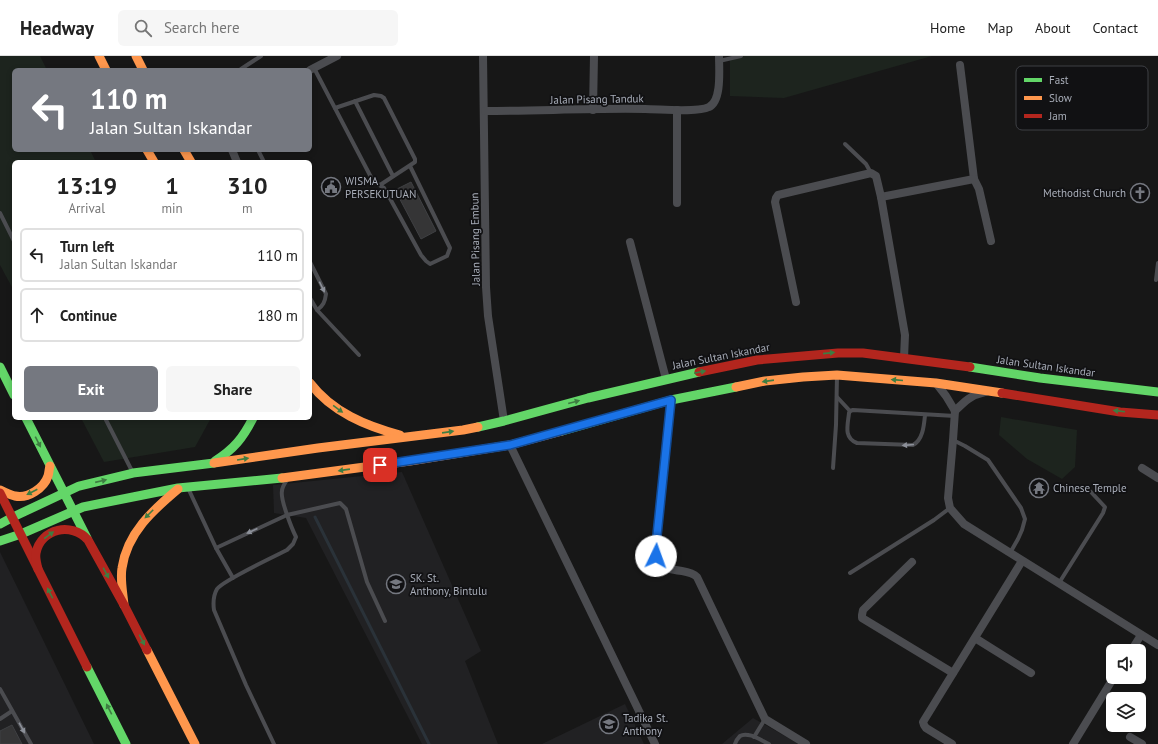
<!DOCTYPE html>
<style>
body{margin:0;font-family:"PT Sans",sans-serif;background:#f6f6f6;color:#222;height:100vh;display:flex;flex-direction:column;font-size:15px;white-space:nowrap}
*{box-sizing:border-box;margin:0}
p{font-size:13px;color:#767676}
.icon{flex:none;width:22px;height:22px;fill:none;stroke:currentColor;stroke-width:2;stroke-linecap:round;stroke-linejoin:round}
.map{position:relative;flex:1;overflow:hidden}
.side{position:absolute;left:12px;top:104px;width:300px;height:260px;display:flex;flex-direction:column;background:#fff;border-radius:6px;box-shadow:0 2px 6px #0003}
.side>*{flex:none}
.guide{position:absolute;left:12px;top:12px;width:300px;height:84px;border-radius:6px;box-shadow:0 2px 6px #0003;background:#757880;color:#fff;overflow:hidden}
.tools{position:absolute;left:1106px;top:588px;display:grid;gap:8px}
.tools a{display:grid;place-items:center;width:40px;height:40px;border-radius:6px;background:#fff;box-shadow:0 2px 6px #0003;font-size:20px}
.pin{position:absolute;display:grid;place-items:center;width:34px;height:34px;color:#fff;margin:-17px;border-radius:8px;box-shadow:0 2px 6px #0006}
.me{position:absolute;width:44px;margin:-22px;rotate:3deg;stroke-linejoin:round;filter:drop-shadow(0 0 3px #0008)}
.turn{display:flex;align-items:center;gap:14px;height:84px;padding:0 12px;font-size:18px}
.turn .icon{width:52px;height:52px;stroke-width:2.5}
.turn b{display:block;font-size:28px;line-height:34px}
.eta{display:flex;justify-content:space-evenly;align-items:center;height:68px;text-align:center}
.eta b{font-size:24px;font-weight:700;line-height:28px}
.cta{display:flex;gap:8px;margin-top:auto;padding:8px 12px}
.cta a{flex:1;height:46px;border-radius:6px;background:#757880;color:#fff;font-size:16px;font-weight:700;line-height:46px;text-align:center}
.cta a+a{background:#f6f6f6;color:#222}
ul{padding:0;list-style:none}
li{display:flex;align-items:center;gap:12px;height:54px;margin:0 8px 6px;padding:0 4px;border:2px solid #e0e0e0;border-radius:6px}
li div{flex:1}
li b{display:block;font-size:15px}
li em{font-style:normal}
header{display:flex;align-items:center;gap:24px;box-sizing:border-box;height:56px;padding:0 20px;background:#fff;border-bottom:1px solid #e0e0e0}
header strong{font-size:19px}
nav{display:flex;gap:22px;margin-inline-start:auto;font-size:14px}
.search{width:280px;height:36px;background:#f6f6f6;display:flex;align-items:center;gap:10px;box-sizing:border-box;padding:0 14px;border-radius:6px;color:#767676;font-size:15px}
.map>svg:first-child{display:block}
</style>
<header>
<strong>Headway</strong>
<div class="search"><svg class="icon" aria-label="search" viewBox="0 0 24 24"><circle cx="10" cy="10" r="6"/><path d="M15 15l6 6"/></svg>Search here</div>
<nav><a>Home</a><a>Map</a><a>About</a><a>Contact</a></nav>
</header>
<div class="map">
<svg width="1158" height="688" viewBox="0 0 1158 688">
<rect width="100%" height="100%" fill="#171717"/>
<g fill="#212123">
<path d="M 402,416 L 481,595 L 465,605 L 498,688 L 422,688 L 306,462 L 274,457 L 273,429 Z"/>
<path d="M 0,496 L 94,688 L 0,688 Z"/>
<path d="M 625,648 L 644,688 L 542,688 Z"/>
<path d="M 753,662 L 799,688 L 722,688 Z"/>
</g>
<g fill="#1d241e">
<path d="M 0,0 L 40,0 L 47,14 L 14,14 L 14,94 L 90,94 L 96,106 L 14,106 L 14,235 L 0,209 Z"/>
<path d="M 730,0 L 932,0 L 784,42 L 730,40 Z"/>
<path d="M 1001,361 L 1077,374 L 1075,411 L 1062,423 L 1027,403 L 999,379 Z"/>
<path d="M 81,362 L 211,362 L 195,391 L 104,406 Z"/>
</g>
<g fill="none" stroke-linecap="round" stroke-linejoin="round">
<path stroke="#2a3239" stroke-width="3" d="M 315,461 L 429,688"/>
</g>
<g fill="#353536" stroke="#3f4043">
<path d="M 411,126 L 436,175 L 421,183 L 395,134 Z"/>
<path d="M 12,669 L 22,688 L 0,688 L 0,675 Z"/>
</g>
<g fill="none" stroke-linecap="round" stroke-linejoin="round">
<g stroke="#4b4c50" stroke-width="4">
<path d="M 719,5 L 741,0"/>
<path d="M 314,12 L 373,125 L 384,132 L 387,137 L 421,199 L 426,205 L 430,208 L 447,200 L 450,192 L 410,110"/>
<path d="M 241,13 L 261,0"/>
<path d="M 355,45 L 393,120"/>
<path d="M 335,52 L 374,39 L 381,40 L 384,42 L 415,103 L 415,106 L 380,129"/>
<path d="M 845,88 L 866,108 L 871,117"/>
<path d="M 258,94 L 264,106"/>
<path d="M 0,157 L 14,185"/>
<path d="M 310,206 L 326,238 C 325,246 323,250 317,254"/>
<path d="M 1156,224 L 1158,207"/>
<path d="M 310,242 L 317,254 L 359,299"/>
<path d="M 837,341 L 850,355"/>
<path d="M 925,359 C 924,369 923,384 913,389 L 857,387 C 843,382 848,368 849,357 L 850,355 L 853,354 L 955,360"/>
<path d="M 105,362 L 132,415"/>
<path d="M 953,384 L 965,390 L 988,404 L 1021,452 L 1025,463 L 1022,474 L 1018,483 L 1010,497"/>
<path d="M 833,412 L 836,369 L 837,320"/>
<path d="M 188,432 L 216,492 L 287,459 L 340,447 L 346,453 L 367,526 L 385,565"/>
<path d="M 216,492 L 233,522"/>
<path d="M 850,517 L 934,464 L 950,452"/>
<path d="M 1059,527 L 1103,457 L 1105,451 L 1090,435"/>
<path d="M 0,633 L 31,688"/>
<path d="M 0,663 L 12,655"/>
<path d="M 754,681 L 765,663"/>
<path d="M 274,688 L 246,629 L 214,554 C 213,547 213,540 217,533 C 222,525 275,500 287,494 L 293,488 L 296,481 C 292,473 280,443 282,435 C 282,431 285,427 287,424"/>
<path d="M 735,688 C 736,685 738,682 740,680 C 748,675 762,685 769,688"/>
</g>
<g stroke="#4b4c50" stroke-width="8">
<path d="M 483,0 L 486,231 L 488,260 L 504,365"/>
<path d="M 960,9 L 974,123 L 979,133 L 991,185"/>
<path d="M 310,14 L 337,0"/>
<path d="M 593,54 L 594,0"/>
<path d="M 485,55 C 538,55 592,52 645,53 C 660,53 697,57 709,51 C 722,45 719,13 719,0"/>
<path d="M 232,94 L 237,106"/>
<path d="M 881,141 L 974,123"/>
<path d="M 677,147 L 677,54"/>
<path d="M 630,186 L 666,323"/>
<path d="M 796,246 L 775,146 L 776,142 L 778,139 L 871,117 L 876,120 L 881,141 L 905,279 L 904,302"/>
<path d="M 936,327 L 946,340 L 955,355"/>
<path d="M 671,344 L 656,489 C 655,511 662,512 682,515 C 688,516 693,517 697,521 L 765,663 L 806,688"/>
<path d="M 955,355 L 953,384 L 948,442 L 950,452 L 964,468 L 1158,589"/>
<path d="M 955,355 C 965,345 971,339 985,336"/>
<path d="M 510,389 L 655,688"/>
<path d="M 1142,412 L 1158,422"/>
<path d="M 912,506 L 863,554 L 862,559 L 862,562 L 953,617"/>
<path d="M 975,582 L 1031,617"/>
<path d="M 1131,595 L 1141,579"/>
<path d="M 1130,681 L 1142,688"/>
<path d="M 952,688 L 926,672 L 924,669 L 923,666 L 1022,505"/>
<path d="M 1073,688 L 1114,621"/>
</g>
<g stroke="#63d668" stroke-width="9">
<path d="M 0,311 L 14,339"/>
<path d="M 970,311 L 1040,322 L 1158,336"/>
<path d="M 26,362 L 87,482"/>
<path d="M 478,371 L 504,365 L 588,342 L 699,316"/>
<path d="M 562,375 L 671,344 L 736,331"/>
<path d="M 215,405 C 234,393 243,382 253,362"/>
<path d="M 13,461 L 79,430 L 133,417 L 214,407"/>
<path d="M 0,468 L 13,461"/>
<path d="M 21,478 L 83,451 L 178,432 L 282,422"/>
<path d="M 0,485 L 21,478"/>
<path d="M 87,611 L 126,688"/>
</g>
<g stroke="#ff974d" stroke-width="9">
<path d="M 99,0 L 106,14"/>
<path d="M 136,0 L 143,14"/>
<path d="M 147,94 L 154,106"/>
<path d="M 184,94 L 191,106"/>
<path d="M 310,327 C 332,356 366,370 400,379"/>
<path d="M 736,331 L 765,325 L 803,321 L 837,319 L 936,327 L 1002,337"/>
<path d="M 214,407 L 318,392 L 463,374 L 478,371"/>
<path d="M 282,422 L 410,405 L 510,389 L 562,375"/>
<path d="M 0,434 C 5,436 10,439 15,440 C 28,443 44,432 48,420 C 49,417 49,413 50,410"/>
<path d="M 124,549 C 123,537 120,524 122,512 C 127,477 153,454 178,433"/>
<path d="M 147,594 L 195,688"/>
</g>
<g stroke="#b3261e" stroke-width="9">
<path d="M 699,316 L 757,304 L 838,297 L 863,297 L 970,311"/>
<path d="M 1002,337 L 1120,356 L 1158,359"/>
<path d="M 0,437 L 87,611"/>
<path d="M 38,513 C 37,508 35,503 36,497 C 41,472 72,466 88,484 L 124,549 L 147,594"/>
</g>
</g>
<defs><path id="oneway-solid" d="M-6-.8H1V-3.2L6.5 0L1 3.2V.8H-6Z"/></defs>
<g fill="#8c9099">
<use href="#oneway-solid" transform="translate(322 231) rotate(64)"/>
<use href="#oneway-solid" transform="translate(908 389) rotate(175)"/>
<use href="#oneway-solid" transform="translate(252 475) rotate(155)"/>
<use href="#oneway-solid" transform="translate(22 672) rotate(61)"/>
</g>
<g fill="#3e7d42">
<use href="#oneway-solid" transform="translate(829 297) rotate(-6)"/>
<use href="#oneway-solid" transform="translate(700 316) rotate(-12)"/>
<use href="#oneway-solid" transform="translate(897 324) rotate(-175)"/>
<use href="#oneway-solid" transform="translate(768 325) rotate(172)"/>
<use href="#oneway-solid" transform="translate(574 346) rotate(-15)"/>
<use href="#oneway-solid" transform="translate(338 353) rotate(36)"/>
<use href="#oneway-solid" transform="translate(1119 355) rotate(-173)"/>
<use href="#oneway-solid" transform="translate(448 376) rotate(-8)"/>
<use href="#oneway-solid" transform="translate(38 386) rotate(63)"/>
<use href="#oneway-solid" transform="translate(243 403) rotate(-9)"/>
<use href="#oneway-solid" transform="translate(344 414) rotate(172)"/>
<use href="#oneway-solid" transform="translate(101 425) rotate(-13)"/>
<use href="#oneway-solid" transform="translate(32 436) rotate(153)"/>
<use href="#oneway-solid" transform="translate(149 458) rotate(135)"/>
<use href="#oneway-solid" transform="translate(49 479) rotate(-36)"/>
<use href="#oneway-solid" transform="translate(106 517) rotate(62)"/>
<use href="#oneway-solid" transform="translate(50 537) rotate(-117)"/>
<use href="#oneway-solid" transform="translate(142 584) rotate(63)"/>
<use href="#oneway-solid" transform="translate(109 653) rotate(-117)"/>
</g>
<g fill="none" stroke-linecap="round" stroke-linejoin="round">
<g stroke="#114b97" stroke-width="10">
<path id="route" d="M 380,409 L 510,389 L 671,344 L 656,489 L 656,500"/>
</g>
<use href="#route" stroke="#1a73e8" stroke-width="7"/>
</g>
<defs>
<g id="civic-ring" transform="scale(1)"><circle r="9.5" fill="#111113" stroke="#757880" stroke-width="1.5"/><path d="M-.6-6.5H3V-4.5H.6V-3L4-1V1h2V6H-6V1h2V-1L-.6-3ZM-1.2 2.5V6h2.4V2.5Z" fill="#757880"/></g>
<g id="church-ring" transform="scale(1)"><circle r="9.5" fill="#111113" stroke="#757880" stroke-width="1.5"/><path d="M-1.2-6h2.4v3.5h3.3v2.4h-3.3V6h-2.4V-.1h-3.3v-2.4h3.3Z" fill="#757880"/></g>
<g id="temple-ring" transform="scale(1)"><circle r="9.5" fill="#111113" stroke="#757880" stroke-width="1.5"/><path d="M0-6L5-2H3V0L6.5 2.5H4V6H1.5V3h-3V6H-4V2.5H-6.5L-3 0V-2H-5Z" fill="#757880"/></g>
<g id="school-ring" transform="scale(1)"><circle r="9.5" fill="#111113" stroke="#757880" stroke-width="1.5"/><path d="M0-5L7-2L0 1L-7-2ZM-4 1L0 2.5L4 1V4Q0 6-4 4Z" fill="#757880"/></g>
</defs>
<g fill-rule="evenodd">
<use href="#civic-ring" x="331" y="131"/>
<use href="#church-ring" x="1140" y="137"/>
<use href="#temple-ring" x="1039" y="432"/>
<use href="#school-ring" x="396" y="528"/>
<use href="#school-ring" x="609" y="668"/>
</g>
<g text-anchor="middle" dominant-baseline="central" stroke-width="3.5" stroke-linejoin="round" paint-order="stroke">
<g font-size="11" fill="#a8adb8" stroke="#111113">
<text transform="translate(597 43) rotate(-1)">Jalan Pisang Tanduk</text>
<text transform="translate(475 183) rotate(-91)">Jalan Pisang Embun</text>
<text transform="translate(721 300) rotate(-11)">Jalan Sultan Iskandar</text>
<text transform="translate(1046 310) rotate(8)">Jalan Sultan Iskandar</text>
</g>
<g font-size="11" fill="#a8adb8" stroke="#111113" text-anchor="start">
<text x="345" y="125">WISMA<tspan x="345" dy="13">PERSEKUTUAN</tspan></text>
<text x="1126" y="137" text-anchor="end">Methodist Church</text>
<text x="1053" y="432">Chinese Temple</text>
<text x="410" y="522">SK. St.<tspan x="410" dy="13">Anthony, Bintulu</tspan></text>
<text x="623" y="662">Tadika St.<tspan x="623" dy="13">Anthony</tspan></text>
</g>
</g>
<rect x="1016" y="10" width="132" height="64" rx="6" fill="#111113" stroke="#3e4045" stroke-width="1"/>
<rect x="1024" y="22" width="18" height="4" fill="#63d668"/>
<rect x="1024" y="40" width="18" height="4" fill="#ff974d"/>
<rect x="1024" y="58" width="18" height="4" fill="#b3261e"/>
<g font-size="11" fill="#a8adb8">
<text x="1049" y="28">Fast</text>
<text x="1049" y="46">Slow</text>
<text x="1049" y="64">Jam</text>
</g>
</svg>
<div class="tools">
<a><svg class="icon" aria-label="sound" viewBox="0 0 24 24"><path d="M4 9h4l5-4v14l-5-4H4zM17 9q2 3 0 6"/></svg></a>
<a><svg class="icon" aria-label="layers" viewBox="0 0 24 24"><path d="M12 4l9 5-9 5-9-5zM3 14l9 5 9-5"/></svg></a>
</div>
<div class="pin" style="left:380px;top:409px;background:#d93025"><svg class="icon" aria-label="arrive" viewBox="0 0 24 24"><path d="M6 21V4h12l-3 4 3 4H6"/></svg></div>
<svg class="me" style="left:656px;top:500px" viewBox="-20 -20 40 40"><circle r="19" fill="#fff"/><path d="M0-13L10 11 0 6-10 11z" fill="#1a73e8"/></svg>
<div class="guide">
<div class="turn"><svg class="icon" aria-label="left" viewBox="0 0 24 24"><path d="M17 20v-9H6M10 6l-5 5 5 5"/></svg><div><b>110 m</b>Jalan Sultan Iskandar</div></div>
</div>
<section class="side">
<div class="eta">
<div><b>13:19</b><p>Arrival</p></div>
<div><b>1</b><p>min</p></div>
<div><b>310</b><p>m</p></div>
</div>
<ul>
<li><svg class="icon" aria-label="left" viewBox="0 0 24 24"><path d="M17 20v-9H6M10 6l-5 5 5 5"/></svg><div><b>Turn left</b><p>Jalan Sultan Iskandar</p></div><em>110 m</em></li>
<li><svg class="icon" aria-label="ahead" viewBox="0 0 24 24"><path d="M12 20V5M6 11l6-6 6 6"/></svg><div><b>Continue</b></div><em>180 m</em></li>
</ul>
<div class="cta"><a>Exit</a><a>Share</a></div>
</section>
</div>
